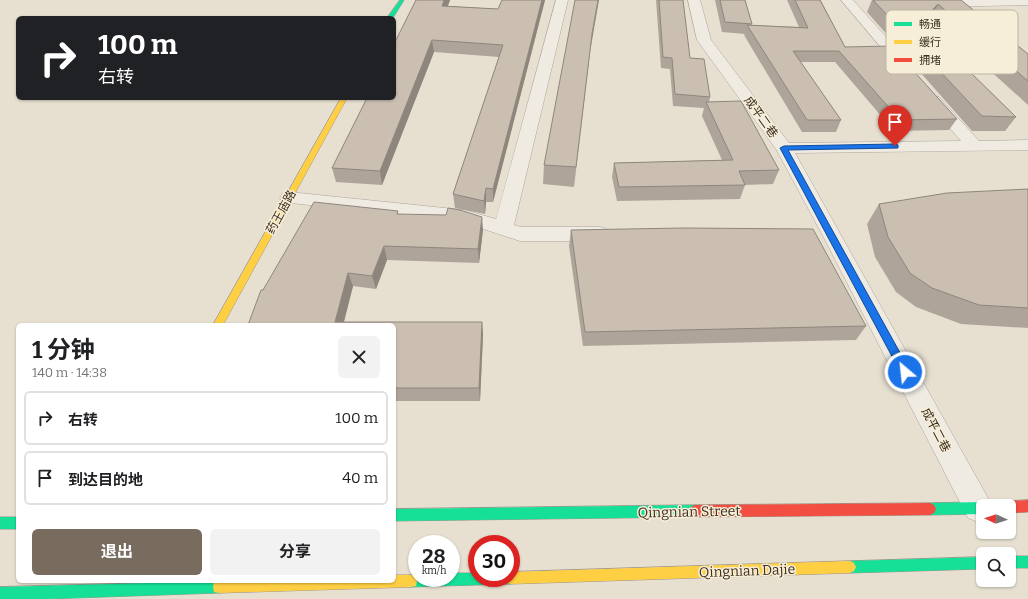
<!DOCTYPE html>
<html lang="zh">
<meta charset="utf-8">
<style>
body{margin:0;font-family:Bitter,"Noto Sans SC",serif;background:#f2f2f2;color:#202124;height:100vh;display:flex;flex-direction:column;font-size:15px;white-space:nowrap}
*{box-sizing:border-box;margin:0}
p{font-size:13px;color:#757577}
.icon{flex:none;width:22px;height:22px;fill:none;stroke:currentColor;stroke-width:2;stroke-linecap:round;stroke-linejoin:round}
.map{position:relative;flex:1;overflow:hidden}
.drawer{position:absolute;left:16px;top:323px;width:380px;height:260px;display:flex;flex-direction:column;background:#fff;border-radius:6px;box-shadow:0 1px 3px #0004}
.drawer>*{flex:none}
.banner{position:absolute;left:16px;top:16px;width:380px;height:84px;border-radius:6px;box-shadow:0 1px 3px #0004;background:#202124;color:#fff;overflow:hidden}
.needle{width:26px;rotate:274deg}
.controls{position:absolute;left:976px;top:499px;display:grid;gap:8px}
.controls a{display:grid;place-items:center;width:40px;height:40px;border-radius:6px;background:#fff;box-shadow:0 1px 3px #0004;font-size:20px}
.speed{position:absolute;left:408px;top:535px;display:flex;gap:8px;font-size:20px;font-weight:700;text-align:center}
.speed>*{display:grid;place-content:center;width:52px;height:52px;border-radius:50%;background:#fff;box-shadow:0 1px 3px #0004;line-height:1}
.speed small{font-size:10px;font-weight:400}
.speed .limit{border:6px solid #d22;background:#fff;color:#111}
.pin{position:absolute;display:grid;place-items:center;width:34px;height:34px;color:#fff;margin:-41px -17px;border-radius:50% 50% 50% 0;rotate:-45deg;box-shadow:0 0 4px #0007}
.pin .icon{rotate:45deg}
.me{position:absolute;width:44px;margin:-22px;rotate:332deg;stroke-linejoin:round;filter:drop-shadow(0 0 3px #0008)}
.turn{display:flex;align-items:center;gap:14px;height:84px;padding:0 16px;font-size:18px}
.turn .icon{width:52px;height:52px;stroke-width:2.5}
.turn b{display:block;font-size:28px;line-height:34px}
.round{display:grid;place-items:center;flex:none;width:42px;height:42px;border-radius:6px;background:#f2f2f2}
.overview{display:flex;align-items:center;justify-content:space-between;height:68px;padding:0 16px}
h1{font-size:24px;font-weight:700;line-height:30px}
.primary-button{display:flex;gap:8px;margin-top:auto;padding:8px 16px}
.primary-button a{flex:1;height:46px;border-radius:6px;background:#786c5e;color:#fff;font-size:16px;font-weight:700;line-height:46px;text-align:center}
.primary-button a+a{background:#f2f2f2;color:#202124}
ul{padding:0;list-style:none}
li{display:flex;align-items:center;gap:12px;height:54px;margin:0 8px 6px;padding:0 8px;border:2px solid #e0e0e0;border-radius:6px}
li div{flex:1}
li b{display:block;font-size:15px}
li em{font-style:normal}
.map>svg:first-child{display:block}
</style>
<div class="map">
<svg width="1028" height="599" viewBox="0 0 1028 599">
<rect width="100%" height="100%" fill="#e7e0d1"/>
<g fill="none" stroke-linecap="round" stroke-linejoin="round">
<g stroke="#ada599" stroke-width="1">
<g id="street">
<path d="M 556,0 L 568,0 L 514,225 L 521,227 L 600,227 L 607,229 L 610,234 L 607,239 L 600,241 L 520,241 L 462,222 L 282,202 L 280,198 L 282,194 L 289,192 L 464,210 L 496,219 Z"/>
<path d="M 688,0 L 700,0 L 711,40 L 789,143 L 961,141 L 926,100 L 929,97 L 939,97 L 979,141 L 1028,140 L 1028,150 L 795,153 L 988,498 L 992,506 L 983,506 L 983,520 L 978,522 L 968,518 L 823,236 L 776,149 L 697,40 Z"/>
<path d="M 841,0 L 853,0 L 911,65 L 913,68 L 911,71 L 901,71 Z"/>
<path d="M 931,0 L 1028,0 L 1028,5 L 935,7 L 929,3 Z"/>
</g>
</g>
<g stroke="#9c958a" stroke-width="1">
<g id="fast">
<path d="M 400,0 L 404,0 L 393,18 L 387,18 Z"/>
<path d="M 983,502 L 987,504 L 988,506 L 983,506 L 983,514 L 930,515 L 926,513 L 924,509 L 926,505 L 930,503 Z"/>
<path d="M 695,505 L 699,507 L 701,511 L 699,515 L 695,517 L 394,521 L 394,509 Z"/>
<rect x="0" y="517" width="18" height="12"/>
<rect x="1009" y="556" width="19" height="12"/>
<path d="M 983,557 L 983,569 L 850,573 L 846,571 L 844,567 L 846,563 L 850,561 Z"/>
<path d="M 511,572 L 515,573 L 516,578 L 515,583 L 510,584 L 411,587 L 406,586 L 405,581 L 406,576 L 417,574 L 417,578 L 451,578 L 451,573 L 477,573 L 477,578 L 511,578 Z"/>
<path d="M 220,581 L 224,582 L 225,587 L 224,592 L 219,593 L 47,599 L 0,599 L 0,587 Z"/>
</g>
</g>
<g stroke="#9c958a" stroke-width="1">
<g id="slow">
<path d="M 341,98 L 347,98 L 223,325 L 213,325 Z"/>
<path d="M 850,561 L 854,563 L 856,567 L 854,571 L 850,573 L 511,584 L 506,583 L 505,578 L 511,578 L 511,572 Z"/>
<path d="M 394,575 L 411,575 L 416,576 L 417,581 L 416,586 L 411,587 L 219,593 L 214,592 L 213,587 L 214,582 L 218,581 L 394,581 Z"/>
</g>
</g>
<g stroke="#9c958a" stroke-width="1">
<g id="jam">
<path d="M 1028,500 L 1028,512 L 1009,513 L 1009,506 L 1003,506 L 1005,503 L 1009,501 Z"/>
<path d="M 930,503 L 934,505 L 936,509 L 934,513 L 930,515 L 695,517 L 691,515 L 689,511 L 691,507 L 695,505 Z"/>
</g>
</g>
<use href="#street" fill="#efebe3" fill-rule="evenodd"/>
<use href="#fast" fill="#16e098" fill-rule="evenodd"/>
<use href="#slow" fill="#ffcf43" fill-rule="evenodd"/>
<use href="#jam" fill="#f24e42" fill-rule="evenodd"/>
</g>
<g fill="#afa499">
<path d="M 416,0 L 450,0 L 448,6 L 498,9 L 545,0 L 493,202 L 486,202 L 485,214 L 455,208 L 453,194 L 499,57 L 434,52 L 382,185 L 336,182 L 332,168 Z"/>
<path d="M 656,0 L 683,0 L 690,58 L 710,97 L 709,102 L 779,170 L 773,184 L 745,185 L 740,199 L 617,201 L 612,177 L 614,163 L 722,160 L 702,116 L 704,108 L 673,106 L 670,69 L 661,68 Z"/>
<path d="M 715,0 L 745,0 L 752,24 L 751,25 L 799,27 L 787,0 L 821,0 L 821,1 L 845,47 L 957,119 L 949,130 L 894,131 L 835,62 L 800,62 L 841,120 L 836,132 L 802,132 L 744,35 L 745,34 L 722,32 Z"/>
<path d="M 872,0 L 961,0 L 1028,54 L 1028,105 L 931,17 L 923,26 L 1016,117 L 1005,131 L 972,131 L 867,12 Z"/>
<path d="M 590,52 L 574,187 L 543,184 L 544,165 Z"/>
<path d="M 1028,189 L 1028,328 L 961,324 L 916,307 L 896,292 L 875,257 L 867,224 L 879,204 Z"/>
<path d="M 399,214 L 483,230 L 479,263 L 387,260 L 376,289 L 353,286 L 344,322 L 482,322 L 483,335 L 480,401 L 394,401 L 394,325 L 248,325 L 263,290 Z"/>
<path d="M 571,230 L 866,326 L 856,340 L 583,346 L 569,246 Z"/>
</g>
<g fill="#8e867d">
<path d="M 444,0 L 450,0 L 443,18 L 442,6 Z"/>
<path d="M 542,0 L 545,0 L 493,202 L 493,189 Z"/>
<path d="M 598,0 L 599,0 L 590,52 L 574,187 L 592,34 Z"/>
<path d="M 938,4 L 931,17 L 913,36 L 920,23 Z"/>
<path d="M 432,40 L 434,52 L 382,185 L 380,171 Z"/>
<path d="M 486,188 L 486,202 L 485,214 L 484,201 Z"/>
<path d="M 482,217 L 483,230 L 479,263 L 478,249 Z"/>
<path d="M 384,246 L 387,260 L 376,289 L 372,276 Z"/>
<path d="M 348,273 L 353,286 L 343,325 L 335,322 Z"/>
<path d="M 482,322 L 483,335 L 480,401 L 479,388 Z"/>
</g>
<g fill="#cbbfb2" stroke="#8e867d">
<path d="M 416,0 L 444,0 L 442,6 L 498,9 L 502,0 L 542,0 L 493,189 L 486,188 L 484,201 L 453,194 L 503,45 L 432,40 L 380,171 L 332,168 L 367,98 L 394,98 L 394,44 Z"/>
<path d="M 575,0 L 598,0 L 592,34 L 576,167 L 544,165 Z"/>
<path d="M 659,0 L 683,0 L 690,58 L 704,59 L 710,97 L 675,94 L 672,58 L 663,57 Z"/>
<path d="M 720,0 L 745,0 L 752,24 L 725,22 Z"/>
<path d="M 795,0 L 820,0 L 845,47 L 891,46 L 957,119 L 900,120 L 839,51 L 793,51 L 841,120 L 807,120 L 747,25 L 808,28 Z"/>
<path d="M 873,0 L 961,0 L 1028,54 L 1028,81 L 938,4 L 920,23 L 1016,117 L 982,116 Z"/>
<path d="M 741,101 L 779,170 L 739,171 L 745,185 L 619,187 L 614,163 L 733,160 L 706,102 Z"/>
<path d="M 1028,189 L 1028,308 L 979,305 L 932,288 L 910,273 L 888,237 L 879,204 L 947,193 Z"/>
<path d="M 314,202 L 398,211 L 397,214 L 446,215 L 448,208 L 460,210 L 482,217 L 478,249 L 384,246 L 372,276 L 348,273 L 335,322 L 482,322 L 479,388 L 394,388 L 394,325 L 248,325 L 261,290 L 263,290 Z"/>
<path d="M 683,228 L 813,229 L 866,326 L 585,332 L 571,230 Z"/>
</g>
<path fill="#1a73e8" stroke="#114b97" d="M 895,144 L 898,145 L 898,148 L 788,150 L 909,369 L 910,372 L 909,375 L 902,375 L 780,148 L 784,146 Z"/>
<g text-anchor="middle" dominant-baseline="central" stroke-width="3" stroke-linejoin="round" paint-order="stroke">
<g font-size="12" fill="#3d2e20" stroke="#f7eed8">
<text transform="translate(761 117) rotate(54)">成平二巷</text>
<text transform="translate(281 212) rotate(-61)">药王庙路</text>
<text transform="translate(936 430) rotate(62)">成平二巷</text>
</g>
<g font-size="14" fill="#3d2e20" stroke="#f7eed8">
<text transform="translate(689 512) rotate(-1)">Qingnian Street</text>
<text transform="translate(747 571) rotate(-2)">Qingnian Dajie</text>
</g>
</g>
<rect x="886" y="10" width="132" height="64" rx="6" fill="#f7eed8" stroke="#bfb4a1" stroke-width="1"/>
<rect x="894" y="22" width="18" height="4" fill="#16e098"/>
<rect x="894" y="40" width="18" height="4" fill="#ffcf43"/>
<rect x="894" y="58" width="18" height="4" fill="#f24e42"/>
<g font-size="11" fill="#3d2e20">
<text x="919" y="28">畅通</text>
<text x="919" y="46">缓行</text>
<text x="919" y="64">拥堵</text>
</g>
</svg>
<div class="controls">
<a><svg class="needle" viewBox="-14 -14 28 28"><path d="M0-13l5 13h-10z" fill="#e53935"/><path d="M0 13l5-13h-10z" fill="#757577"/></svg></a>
<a><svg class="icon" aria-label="search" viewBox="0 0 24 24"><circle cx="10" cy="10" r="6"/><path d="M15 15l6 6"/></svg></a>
</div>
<div class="speed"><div>28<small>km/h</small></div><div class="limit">30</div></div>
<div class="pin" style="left:895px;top:146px;background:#d93025"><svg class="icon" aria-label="arrive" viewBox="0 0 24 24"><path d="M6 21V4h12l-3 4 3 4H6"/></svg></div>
<svg class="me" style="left:905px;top:372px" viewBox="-20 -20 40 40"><circle r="17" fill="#1a73e8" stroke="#fff" stroke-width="3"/><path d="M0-11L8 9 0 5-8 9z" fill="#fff"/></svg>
<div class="banner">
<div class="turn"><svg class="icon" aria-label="right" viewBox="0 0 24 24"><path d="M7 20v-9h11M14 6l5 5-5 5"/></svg><div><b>100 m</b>右转</div></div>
</div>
<section class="drawer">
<div class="overview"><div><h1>1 分钟</h1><p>140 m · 14:38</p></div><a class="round"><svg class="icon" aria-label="close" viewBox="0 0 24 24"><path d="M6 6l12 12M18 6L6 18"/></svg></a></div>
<ul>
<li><svg class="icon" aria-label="right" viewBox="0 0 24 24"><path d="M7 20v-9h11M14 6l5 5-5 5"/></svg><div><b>右转</b></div><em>100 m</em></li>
<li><svg class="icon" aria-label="arrive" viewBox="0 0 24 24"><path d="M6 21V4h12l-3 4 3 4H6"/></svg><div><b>到达目的地</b></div><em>40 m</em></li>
</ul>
<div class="primary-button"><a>退出</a><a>分享</a></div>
</section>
</div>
